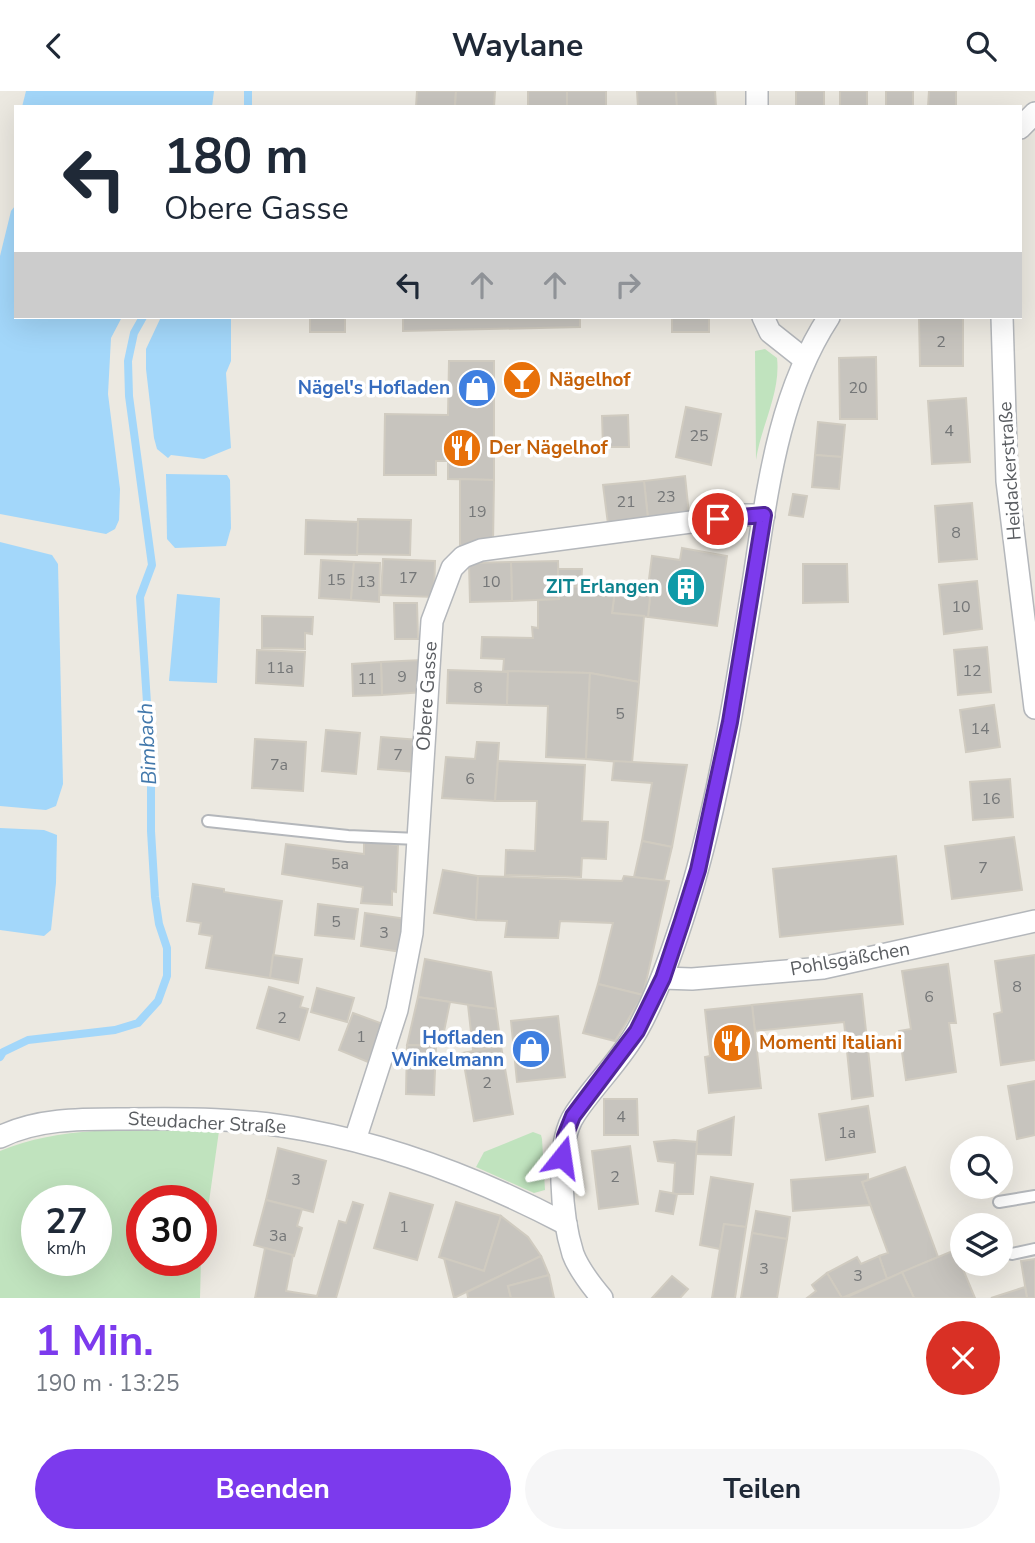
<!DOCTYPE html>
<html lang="de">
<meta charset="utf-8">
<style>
body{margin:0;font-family:"Nunito Sans",sans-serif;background:#f6f6f7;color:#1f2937;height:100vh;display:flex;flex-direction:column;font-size:26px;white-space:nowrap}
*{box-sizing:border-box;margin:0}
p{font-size:23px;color:#747a83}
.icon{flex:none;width:38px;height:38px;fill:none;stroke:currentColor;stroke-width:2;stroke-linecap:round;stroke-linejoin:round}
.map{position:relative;height:1207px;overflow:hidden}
.side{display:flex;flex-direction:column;background:#fff;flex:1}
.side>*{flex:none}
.guide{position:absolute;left:14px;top:14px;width:1008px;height:214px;border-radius:0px;box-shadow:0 7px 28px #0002;background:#fff;color:#1f2937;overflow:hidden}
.buttons{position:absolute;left:950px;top:1045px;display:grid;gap:14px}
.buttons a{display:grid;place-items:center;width:63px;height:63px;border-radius:50%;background:#fff;box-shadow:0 7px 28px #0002;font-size:35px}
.speed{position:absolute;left:21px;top:1094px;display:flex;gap:14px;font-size:35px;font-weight:700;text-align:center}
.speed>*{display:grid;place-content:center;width:91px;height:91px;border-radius:50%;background:#fff;box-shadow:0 7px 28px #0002;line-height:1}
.speed small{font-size:18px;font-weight:400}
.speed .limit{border:10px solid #d22;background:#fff;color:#111}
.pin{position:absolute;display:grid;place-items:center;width:60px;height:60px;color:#fff;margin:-30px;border:4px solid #fff;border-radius:50%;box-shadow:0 2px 7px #0007}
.me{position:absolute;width:77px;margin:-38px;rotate:15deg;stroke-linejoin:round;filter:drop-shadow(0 0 5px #0008)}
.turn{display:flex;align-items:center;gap:24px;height:147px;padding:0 35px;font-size:32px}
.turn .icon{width:91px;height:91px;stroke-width:2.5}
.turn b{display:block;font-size:49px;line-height:60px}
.lanes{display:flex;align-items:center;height:66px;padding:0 35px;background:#0003;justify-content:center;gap:35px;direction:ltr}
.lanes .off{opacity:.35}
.round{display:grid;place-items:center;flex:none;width:74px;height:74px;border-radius:37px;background:#f6f6f7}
.headline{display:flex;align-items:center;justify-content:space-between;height:119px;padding:0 35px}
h1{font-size:42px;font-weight:700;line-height:52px;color:#7c3aed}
.action{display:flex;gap:14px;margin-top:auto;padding:14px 35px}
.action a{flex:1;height:80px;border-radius:42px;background:#7c3aed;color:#fff;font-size:28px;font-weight:700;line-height:80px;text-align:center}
.action a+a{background:#f6f6f7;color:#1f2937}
header{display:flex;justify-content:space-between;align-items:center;height:91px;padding:0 35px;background:#fff;font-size:32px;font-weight:700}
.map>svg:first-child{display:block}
</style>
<header><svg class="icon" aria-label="back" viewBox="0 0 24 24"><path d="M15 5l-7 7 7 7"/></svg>Waylane<svg class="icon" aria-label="search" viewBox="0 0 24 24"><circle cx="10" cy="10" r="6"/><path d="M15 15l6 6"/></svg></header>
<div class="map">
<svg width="1035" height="1207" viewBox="0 0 1035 1207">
<rect width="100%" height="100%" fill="#ece9e1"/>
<g fill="#c0e3be" fill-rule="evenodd">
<path d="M 765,258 L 777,267 C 781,301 761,335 756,369 L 755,260 Z"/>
<path d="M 192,1038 L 219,1040 L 201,1167 L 201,1110 L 142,1110 L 142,1169 L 201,1169 L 200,1207 L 0,1207 L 0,1060 C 59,1035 129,1039 192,1038 ZM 37,1110 L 96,1110 L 96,1169 L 37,1169 Z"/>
<path d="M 533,1041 L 541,1044 L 542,1048 L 545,1099 L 534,1102 L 476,1076 L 484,1061 Z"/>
</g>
<g fill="#a3d7fa">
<path d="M 26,0 L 214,0 L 212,16 L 22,16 Z"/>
<path d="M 15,115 L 16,226 L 122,226 L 111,247 L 108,303 L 120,398 L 119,429 L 115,438 L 106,443 L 0,423 L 0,165 L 11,120 Z"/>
<path d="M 161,226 L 231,226 L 231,270 L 226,282 L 231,357 L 204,368 L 171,364 L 168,367 L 157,358 L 154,347 L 146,278 L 146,258 Z"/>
<path d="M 166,383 L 227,384 L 230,389 L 231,437 L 226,455 L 175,457 L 167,448 Z"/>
<path d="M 0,451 L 52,464 L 58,473 L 63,693 L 56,715 L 46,719 L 0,715 Z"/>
<path d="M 177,503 L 220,507 L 217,592 L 169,590 Z"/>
<path d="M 0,737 L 44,739 L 57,744 L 56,792 L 51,839 L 44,845 L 0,839 Z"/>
</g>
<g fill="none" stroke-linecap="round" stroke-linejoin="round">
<g stroke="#a3d7fa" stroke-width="8">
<path d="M 248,16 L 248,0"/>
<path d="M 0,966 L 3,961 L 28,949 L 115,939 L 138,932 L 158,910 L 167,885 L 167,857 L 159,833 L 155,806 L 151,740 L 151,672 L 140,506 L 152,474 L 129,305 L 128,270 L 134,242 L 143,226"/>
</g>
</g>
<g fill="#c7c4be" stroke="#d0cbc0" stroke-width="2">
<path d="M 417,0 L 456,0 L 455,16 L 416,16 Z"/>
<path d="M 456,0 L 495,0 L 494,16 L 455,16 Z"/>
<rect x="528" y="0" width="39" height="16"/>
<rect x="567" y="0" width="39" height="16"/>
<path d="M 637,0 L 676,0 L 677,16 L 638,16 Z"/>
<path d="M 676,0 L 715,0 L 716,16 L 677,16 Z"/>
<rect x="796" y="0" width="28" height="16"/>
<rect x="840" y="0" width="27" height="16"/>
<rect x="886" y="0" width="27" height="16"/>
<path d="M 929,0 L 956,0 L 956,16 L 928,16 Z"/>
<rect x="310" y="226" width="35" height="15"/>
<path d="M 403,226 L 580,226 L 580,236 L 403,240 Z"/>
<rect x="672" y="226" width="37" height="15"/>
<path d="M 919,226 L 963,226 L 963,275 L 920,275 Z"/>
<path d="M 876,266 L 877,328 L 840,328 L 839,267 Z"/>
<path d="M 449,270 L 494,270 L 494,389 L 448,388 L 448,370 L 436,370 L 436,384 L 384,384 L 385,323 L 448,324 Z"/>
<path d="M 966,307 L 970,371 L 932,373 L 928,310 Z"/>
<path d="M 686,316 L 721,323 L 711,374 L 676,366 Z"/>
<path d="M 628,324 L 629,356 L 603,356 L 602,325 Z"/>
<path d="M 818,331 L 845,334 L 842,366 L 815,364 Z"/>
<path d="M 815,364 L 842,366 L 839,398 L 812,396 Z"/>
<path d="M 685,385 L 689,423 L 648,428 L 644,390 Z"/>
<path d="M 460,388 L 494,389 L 493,454 L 460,454 Z"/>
<path d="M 644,390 L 648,428 L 608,433 L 603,394 Z"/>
<path d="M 793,403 L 807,405 L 803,426 L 789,424 Z"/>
<path d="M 972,412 L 977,468 L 939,471 L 935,415 Z"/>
<path d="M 358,428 L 411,429 L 410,464 L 356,463 Z"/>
<path d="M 306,429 L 358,431 L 357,464 L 305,463 Z"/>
<path d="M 682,457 L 727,465 L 717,535 L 648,526 L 651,496 L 648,496 L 652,465 L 680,469 Z"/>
<path d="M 383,468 L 435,470 L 434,506 L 381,504 Z"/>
<path d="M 321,469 L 354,471 L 351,509 L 319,507 Z"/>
<path d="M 558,470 L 559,508 L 512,510 L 511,471 Z"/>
<path d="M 354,471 L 380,472 L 379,511 L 351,509 Z"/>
<path d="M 511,471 L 512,510 L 470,511 L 469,472 Z"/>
<path d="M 803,473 L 847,473 L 848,511 L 803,512 Z"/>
<path d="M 558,478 L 582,478 L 581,496 L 558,494 Z"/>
<path d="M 977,490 L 982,538 L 944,543 L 939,494 Z"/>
<path d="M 616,493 L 651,496 L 648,526 L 612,522 Z"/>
<path d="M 558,494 L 615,499 L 612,522 L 644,525 L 639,591 L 590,582 L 503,580 L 504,568 L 481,567 L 482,546 L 533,547 L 532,536 L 538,537 L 538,509 L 559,508 Z"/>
<path d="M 394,512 L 417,512 L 418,548 L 395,548 Z"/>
<path d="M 262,525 L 313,526 L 312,543 L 305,542 L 305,558 L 262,557 Z"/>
<path d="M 987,556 L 991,601 L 958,604 L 954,559 Z"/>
<path d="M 257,559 L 305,561 L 303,595 L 256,592 Z"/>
<path d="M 422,569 L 424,601 L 382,604 L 381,571 Z"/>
<path d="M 381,571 L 382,604 L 353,605 L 352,573 Z"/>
<path d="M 448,579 L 508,581 L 507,614 L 447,612 Z"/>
<path d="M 508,580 L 590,582 L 586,668 L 546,666 L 548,615 L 507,614 Z"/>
<path d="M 590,582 L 639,591 L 632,672 L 586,668 Z"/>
<path d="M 994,614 L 1000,656 L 966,661 L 960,619 Z"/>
<path d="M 326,639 L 360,642 L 356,683 L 322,680 Z"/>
<path d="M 381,646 L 419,649 L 416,681 L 378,678 Z"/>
<path d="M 255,648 L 306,651 L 303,700 L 252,697 Z"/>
<path d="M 477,651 L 499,652 L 495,710 L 442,707 L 446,666 L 475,668 Z"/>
<path d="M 498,670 L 585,674 L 582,730 L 608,731 L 606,768 L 582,767 L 581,786 L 505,784 L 506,759 L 535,760 L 537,710 L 495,710 Z"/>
<path d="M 614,670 L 687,674 L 672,756 L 642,750 L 652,692 L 612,689 Z"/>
<path d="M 1010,688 L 1013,726 L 973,729 L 970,691 Z"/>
<path d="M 1014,746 L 1022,799 L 952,808 L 945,755 Z"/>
<path d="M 364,750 L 398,754 L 396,801 L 392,800 L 392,814 L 361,812 L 363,796 L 282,783 L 286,753 L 364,763 Z"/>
<path d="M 642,750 L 672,756 L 664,790 L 634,786 Z"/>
<path d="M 896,765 L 903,833 L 780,846 L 773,778 Z"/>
<path d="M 443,779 L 478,785 L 476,829 L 434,822 Z"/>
<path d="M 478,785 L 622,790 L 624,785 L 669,790 L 643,904 L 598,893 L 613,832 L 560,830 L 558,847 L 505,846 L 507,830 L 476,829 Z"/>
<path d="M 193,793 L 224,798 L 224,801 L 282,810 L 270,887 L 206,877 L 212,845 L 199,843 L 201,832 L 187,830 Z"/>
<path d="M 318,813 L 358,818 L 354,848 L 315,844 Z"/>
<path d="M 365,822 L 407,828 L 402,861 L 361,855 Z"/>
<path d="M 273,864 L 302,868 L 298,892 L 270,887 Z"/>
<path d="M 1035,864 L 1035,969 L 1001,974 L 994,923 L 1002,921 L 995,870 Z"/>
<path d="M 425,868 L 491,881 L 496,918 L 418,906 Z"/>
<path d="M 948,873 L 956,932 L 949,932 L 956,981 L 906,989 L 899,940 L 911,938 L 902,880 Z"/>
<path d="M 598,893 L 643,904 L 615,950 L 583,942 Z"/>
<path d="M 269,896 L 303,906 L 300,916 L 308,918 L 299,949 L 257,937 Z"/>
<path d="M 317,897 L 354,907 L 347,931 L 311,921 Z"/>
<path d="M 860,903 L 862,903 L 873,1005 L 852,1008 L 844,931 L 755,940 L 752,914 Z"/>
<path d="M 418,906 L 450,911 L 441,955 L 407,954 Z"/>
<path d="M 468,914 L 496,918 L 501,955 L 473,959 Z"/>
<path d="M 752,914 L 761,997 L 709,1002 L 705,966 L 710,965 L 705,919 Z"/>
<path d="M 353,922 L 383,933 L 368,971 L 339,959 Z"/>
<path d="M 558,925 L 565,986 L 517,991 L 511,930 Z"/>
<path d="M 407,954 L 436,955 L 434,1004 L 406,1003 Z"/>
<path d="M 501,955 L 513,1023 L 474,1030 L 462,962 Z"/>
<path d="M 1035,990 L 1035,1044 L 1017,1048 L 1008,995 Z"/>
<path d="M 604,1008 L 637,1008 L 638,1044 L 604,1044 Z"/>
<path d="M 868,1015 L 875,1061 L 826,1069 L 819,1023 Z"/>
<path d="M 734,1026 L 731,1064 L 696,1063 L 698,1040 Z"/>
<path d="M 674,1049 L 697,1051 L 693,1103 L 673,1103 L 675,1072 L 658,1070 L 654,1051 Z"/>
<path d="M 630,1055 L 638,1113 L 599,1118 L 592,1060 Z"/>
<path d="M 278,1057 L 326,1070 L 313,1121 L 266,1109 Z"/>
<path d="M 905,1076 L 938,1166 L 887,1188 L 879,1165 L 888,1162 L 862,1091 Z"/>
<path d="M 868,1083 L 868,1089 L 862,1091 L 870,1114 L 793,1120 L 791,1089 Z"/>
<path d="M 711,1086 L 753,1093 L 746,1136 L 724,1133 L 720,1158 L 700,1154 Z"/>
<path d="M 660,1100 L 677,1103 L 673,1123 L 656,1120 Z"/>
<path d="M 390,1102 L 433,1114 L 417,1169 L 374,1157 Z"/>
<path d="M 266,1109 L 302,1118 L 297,1135 L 302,1137 L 294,1165 L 254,1154 Z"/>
<path d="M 353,1111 L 363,1114 L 336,1207 L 255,1207 L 265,1157 L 293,1164 L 286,1200 L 317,1205 L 339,1130 L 346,1132 Z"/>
<path d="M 456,1111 L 501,1125 L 484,1180 L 439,1166 Z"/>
<path d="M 756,1120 L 790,1126 L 787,1148 L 752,1142 Z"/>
<path d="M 501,1125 L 528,1146 L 541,1165 L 454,1207 L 444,1167 L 484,1180 Z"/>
<path d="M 724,1133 L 746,1136 L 735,1207 L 712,1207 Z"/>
<path d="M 752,1142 L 787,1148 L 777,1207 L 741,1207 Z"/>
<path d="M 955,1159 L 975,1207 L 914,1207 L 902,1181 Z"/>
<path d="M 541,1165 L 549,1184 L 508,1195 L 511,1207 L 468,1207 L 467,1201 Z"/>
<path d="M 879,1165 L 887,1188 L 842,1207 L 827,1182 L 857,1166 L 861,1173 Z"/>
<path d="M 1035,1168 L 1035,1207 L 1027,1207 L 1021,1170 Z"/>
<path d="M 902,1181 L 914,1207 L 845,1207 L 887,1188 Z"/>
<path d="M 827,1182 L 842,1207 L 807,1207 L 816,1200 L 812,1194 Z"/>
<path d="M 549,1184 L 554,1207 L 511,1207 L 508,1195 Z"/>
<path d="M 672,1185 L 688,1198 L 680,1207 L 652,1207 Z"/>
<path d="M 1025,1196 L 1027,1207 L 991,1207 Z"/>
</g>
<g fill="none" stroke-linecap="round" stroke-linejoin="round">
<g stroke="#b4b7bb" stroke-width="14">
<g id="service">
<path d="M 208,730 L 348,745 L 418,748"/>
<path d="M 999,1111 L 1035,1105"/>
<path d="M 1012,1163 L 1035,1158"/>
</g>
</g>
<g stroke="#b4b7bb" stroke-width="24">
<g id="minor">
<path d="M 757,16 L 757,0"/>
<path d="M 1020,37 L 1035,22"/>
<path d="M 763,226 L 770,241 L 804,268"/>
<path d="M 1002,226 L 1007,390 L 1035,617"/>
<path d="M 662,887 L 692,888 L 823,877 L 1035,830"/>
<path d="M 0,1046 C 38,1027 84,1028 125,1028 C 185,1027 247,1027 306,1039 C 397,1056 484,1090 566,1133"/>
<path d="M 355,1049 L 397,919 L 412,842 L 432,530 L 452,477 L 463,466 L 481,459 L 743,424 L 764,424"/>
<path d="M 602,1207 C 591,1194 579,1179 573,1163 C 562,1128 554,1054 575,1023 C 594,994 621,969 638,938 C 657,904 670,867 682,830 C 717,723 734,610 752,499 C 767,405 776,307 829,226"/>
</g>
</g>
<use href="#service" stroke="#fff" stroke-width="10"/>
<use href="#minor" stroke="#fff" stroke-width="21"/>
</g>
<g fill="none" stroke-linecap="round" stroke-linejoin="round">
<g stroke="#51269a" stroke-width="18">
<path id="route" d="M 562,1066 L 565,1045 L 573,1025 L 637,940 L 663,887 L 682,830 L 698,779 L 730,631 L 764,424 L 718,428"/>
</g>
<use href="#route" stroke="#7c3aed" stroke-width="12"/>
</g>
<defs>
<g id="bar-disc" transform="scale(2.0125)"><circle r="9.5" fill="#e8710a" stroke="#fff"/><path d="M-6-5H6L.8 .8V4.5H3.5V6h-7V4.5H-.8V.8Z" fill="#fff"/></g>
<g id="shop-disc" transform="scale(2.0125)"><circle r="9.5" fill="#3f7fe0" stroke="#fff"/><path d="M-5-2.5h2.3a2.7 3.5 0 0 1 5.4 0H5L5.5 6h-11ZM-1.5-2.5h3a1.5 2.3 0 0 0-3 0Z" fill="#fff"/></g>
<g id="restaurant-disc" transform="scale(2.0125)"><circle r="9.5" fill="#e8710a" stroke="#fff"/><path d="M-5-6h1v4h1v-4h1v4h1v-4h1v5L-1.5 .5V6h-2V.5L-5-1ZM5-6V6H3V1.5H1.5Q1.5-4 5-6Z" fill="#fff"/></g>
<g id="building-disc" transform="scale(2.0125)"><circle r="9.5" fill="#0f9aa8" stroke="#fff"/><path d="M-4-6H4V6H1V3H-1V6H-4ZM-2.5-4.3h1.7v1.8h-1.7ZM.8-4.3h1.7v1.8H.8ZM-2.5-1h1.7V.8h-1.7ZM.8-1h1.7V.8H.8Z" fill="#fff"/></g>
</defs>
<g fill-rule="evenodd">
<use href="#bar-disc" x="522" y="289"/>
<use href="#shop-disc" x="477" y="297"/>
<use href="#restaurant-disc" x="462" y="357"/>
<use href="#building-disc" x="686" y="496"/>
<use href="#restaurant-disc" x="732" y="952"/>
<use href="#shop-disc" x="531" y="958"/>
</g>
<g text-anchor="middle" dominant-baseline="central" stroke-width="7" stroke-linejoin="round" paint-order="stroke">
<g font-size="16" fill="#757778">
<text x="941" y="251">2</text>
<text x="858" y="297">20</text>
<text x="949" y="340">4</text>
<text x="699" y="345">25</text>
<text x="666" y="406">23</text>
<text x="626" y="411">21</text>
<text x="477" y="421">19</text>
<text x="956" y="442">8</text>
<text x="408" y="487">17</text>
<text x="336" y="489">15</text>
<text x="366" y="491">13</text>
<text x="491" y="491">10</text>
<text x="961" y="516">10</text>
<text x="280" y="577">11a</text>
<text x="972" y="580">12</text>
<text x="402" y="586">9</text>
<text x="367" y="588">11</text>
<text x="478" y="597">8</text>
<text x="620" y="623">5</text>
<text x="980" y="638">14</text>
<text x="398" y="664">7</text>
<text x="279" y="674">7a</text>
<text x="470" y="688">6</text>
<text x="991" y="708">16</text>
<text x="340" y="773">5a</text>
<text x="983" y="777">7</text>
<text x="336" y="831">5</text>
<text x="384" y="842">3</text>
<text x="1017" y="896">8</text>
<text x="929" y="906">6</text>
<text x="282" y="927">2</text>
<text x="361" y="946">1</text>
<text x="487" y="992">2</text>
<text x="621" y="1026">4</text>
<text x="847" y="1042">1a</text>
<text x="615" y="1086">2</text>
<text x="296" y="1089">3</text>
<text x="404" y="1136">1</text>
<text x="278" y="1145">3a</text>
<text x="764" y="1178">3</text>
<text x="858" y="1185">3</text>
</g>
<g font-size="19" font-weight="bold" fill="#c56008" stroke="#fff" text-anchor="start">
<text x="549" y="289">Nägelhof</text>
<text x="489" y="357">Der Nägelhof</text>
<text x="759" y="952">Momenti Italiani</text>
</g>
<g font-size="19" font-weight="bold" fill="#366cbe" stroke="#fff" text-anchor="end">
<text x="450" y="297">Nägel's Hofladen</text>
<text x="504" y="947">Hofladen<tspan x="504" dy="22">Winkelmann</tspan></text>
</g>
<g font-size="19" fill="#5a5d61" stroke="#fff">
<text transform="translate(1010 380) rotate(-94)">Heidackerstraße</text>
<text transform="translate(427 605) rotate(-86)">Obere Gasse</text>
<text transform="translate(850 868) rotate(-10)">Pohlsgäßchen</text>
<text transform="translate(207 1032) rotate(3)">Steudacher Straße</text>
</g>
<g font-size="19" font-weight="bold" fill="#0d838f" stroke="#fff" text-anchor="end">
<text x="659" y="496">ZIT Erlangen</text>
</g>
<g font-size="21" font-style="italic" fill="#4278ab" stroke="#fff">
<text transform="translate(147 653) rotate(-93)">Bimbach</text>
</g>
</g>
</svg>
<div class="buttons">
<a><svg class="icon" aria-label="search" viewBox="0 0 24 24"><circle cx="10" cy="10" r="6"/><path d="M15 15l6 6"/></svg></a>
<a><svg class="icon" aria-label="layers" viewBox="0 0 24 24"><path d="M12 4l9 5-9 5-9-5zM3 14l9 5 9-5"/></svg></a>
</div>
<div class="speed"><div>27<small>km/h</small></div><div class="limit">30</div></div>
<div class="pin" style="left:718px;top:428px;background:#d93025"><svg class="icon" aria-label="arrive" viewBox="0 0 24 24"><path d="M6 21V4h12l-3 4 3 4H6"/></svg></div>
<svg class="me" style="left:562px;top:1066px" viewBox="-20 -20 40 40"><path d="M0-17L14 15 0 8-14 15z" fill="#7c3aed" stroke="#fff" stroke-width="4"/></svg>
<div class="guide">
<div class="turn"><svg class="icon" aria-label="left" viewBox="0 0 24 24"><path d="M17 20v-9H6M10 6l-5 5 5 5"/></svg><div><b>180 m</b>Obere Gasse</div></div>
<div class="lanes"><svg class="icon" aria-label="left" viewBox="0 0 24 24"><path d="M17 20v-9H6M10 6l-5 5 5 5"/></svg><svg class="icon off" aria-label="ahead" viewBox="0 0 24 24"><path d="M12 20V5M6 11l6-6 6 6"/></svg><svg class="icon off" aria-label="ahead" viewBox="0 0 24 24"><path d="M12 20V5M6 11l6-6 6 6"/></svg><svg class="icon off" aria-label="right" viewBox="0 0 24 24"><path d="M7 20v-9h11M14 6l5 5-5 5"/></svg></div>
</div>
</div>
<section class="side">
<div class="headline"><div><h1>1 Min.</h1><p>190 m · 13:25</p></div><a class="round" style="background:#d93025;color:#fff"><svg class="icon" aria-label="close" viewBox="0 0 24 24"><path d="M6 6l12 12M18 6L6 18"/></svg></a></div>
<div class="action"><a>Beenden</a><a>Teilen</a></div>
</section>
